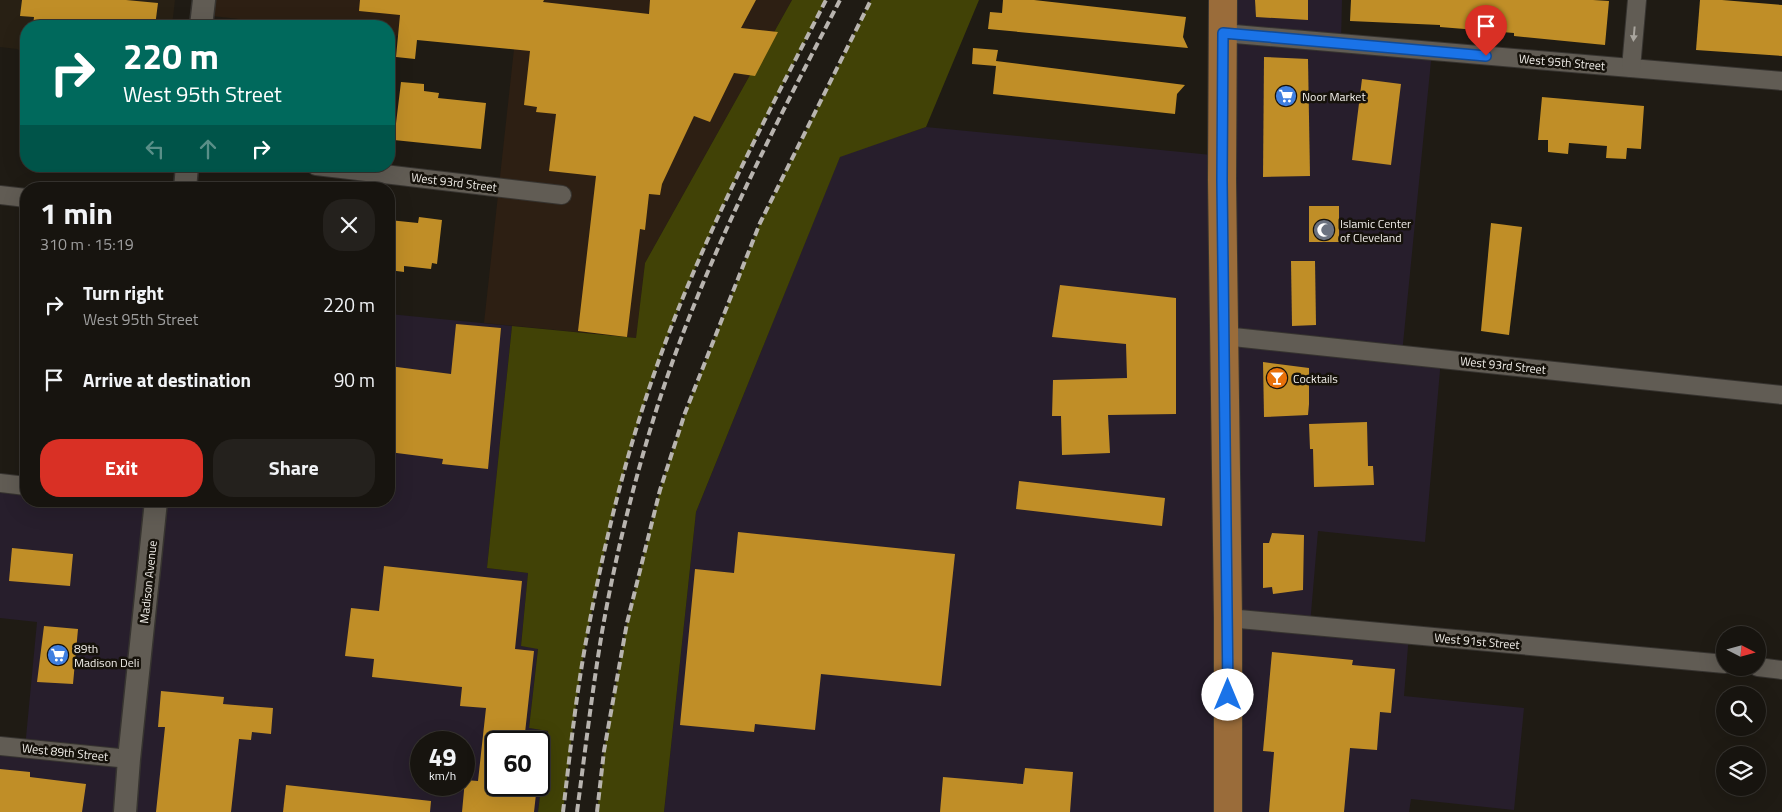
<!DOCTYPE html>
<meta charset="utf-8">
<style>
body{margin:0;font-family:"Titillium Web",sans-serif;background:#24211d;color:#f1f3f6;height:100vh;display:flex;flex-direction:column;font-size:19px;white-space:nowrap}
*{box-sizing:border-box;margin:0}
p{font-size:16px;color:#9e9e9e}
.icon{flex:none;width:28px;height:28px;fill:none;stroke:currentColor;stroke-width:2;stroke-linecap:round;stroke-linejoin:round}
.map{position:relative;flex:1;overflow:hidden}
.drawer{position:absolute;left:20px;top:182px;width:375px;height:325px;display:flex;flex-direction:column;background:#17140f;border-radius:20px;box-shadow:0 5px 20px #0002,0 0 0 1px #36332f}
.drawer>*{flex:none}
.banner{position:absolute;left:20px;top:20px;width:375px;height:152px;border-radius:20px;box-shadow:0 5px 20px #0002,0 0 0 1px #36332f;background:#00695c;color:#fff;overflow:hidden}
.needle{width:32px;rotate:96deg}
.controls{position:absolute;left:1716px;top:626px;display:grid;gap:10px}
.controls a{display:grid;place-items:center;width:50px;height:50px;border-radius:50%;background:#17140f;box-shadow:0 5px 20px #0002,0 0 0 1px #36332f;font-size:25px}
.speed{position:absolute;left:410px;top:731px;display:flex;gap:10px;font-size:25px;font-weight:700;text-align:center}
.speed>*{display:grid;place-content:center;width:65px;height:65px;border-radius:50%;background:#17140f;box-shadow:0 5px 20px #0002,0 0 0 1px #36332f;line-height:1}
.speed small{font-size:12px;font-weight:400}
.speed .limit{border:2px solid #111;border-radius:8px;background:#fff;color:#111}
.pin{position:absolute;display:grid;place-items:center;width:42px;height:42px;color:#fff;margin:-51px -21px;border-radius:50% 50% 50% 0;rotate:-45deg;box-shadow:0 0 5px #0007}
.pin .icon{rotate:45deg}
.me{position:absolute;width:55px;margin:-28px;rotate:0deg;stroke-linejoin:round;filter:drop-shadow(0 0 4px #0008)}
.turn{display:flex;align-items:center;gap:18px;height:105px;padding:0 20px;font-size:22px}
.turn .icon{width:65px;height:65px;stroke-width:2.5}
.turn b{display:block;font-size:35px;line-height:42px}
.lanes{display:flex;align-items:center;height:48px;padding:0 20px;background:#0003;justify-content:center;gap:25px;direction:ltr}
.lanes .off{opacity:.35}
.round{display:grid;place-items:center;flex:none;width:52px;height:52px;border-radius:20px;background:#24211d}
.head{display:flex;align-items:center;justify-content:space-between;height:85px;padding:0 20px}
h1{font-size:30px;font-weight:700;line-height:38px}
.primary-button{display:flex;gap:10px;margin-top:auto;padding:10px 20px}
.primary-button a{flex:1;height:58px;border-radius:20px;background:#d93025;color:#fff;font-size:20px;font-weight:700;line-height:58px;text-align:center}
.primary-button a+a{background:#24211d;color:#f1f3f6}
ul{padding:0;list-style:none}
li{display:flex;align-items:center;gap:15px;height:75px;padding:0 20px}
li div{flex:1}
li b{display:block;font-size:19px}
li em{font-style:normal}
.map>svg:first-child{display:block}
</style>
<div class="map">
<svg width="1782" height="812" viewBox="0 0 1782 812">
<rect width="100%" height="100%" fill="#1f1b14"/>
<g fill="#271e2c" fill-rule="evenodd">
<path d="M 1223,0 L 1342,0 L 1341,43 L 1432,51 L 1402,354 L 1441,359 L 1425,542 L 1318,531 L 1310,625 L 1409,634 L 1404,696 L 1524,708 L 1514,810 L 1411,799 L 1409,812 L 664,812 L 696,512 L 840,156 L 926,127 L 1222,156 Z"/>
<path d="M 389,314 L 512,326 L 487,568 L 528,573 L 521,646 L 538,648 L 529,728 L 548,731 L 538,812 L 0,812 L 0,746 L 25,748 L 37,622 L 0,618 L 0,483 L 26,486 L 26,501 L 389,501 ZM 421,742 L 464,742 L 464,785 L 421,785 ZM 496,742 L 539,742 L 539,785 L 496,785 Z"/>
</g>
<path fill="#2d1f13" d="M 204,0 L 792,0 L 645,263 L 636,338 L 484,323 L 514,49 L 389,35 L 389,26 L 305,26 L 202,15 Z"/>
<path fill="#282014" d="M 0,0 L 175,0 L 172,26 L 26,26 L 26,95 L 19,94 L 23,52 L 17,49 L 0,47 Z"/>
<g fill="#414206">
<path d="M 792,0 L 826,0 C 763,123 698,246 653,377 C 624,461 603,549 587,636 C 576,694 570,754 563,812 L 538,812 L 548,731 L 529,728 L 538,649 L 521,646 L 528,573 L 487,568 L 512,326 L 636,338 L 645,263 Z"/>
<path d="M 871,0 L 979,0 L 926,127 L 840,157 L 696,512 L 664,812 L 597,812 L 604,751 L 627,623 L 660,490 L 685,413 L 760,223 Z"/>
</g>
<g fill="#c08e27">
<path d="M 22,0 L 126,0 L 158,3 L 155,26 L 33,26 L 34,17 L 20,16 Z"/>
<path d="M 360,0 L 544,0 L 543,2 L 649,14 L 650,0 L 756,0 L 741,28 L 778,32 L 755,76 L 734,73 L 710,122 L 694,116 L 662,184 L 660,195 L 649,194 L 645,230 L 640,229 L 627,337 L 578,331 L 596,176 L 549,171 L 556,114 L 536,112 L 537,107 L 524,105 L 530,51 L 417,40 L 415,59 L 396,57 L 400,15 L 359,11 Z"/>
<path d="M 1003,0 L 1034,0 L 1186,17 L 1183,37 L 1188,48 L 988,29 L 990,12 L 1002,13 Z"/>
<path d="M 1255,0 L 1308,0 L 1308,20 L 1256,17 Z"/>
<path d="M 1351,0 L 1593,0 L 1609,1 L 1605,45 L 1514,36 L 1514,33 L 1440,27 L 1440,25 L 1350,21 Z"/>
<path d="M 1700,0 L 1722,0 L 1782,5 L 1782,56 L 1696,50 Z"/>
<path d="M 973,48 L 998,50 L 996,61 L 1185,85 L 1177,94 L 1175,114 L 993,94 L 996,66 L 972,64 Z"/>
<path d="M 1264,57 L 1308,59 L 1310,176 L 1263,177 Z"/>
<path d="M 1362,79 L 1401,84 L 1391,165 L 1352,160 Z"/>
<path d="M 401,82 L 424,84 L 424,91 L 439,93 L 438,98 L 486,103 L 481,149 L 394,140 Z"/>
<path d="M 1542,97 L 1644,106 L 1641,149 L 1627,148 L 1626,159 L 1606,158 L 1607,146 L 1569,143 L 1568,154 L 1548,152 L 1548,140 L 1538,140 Z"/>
<rect x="1309" y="206" width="30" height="36"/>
<path d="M 419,217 L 442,220 L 437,264 L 432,263 L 431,269 L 404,266 L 404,272 L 389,270 L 389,220 L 418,223 Z"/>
<path d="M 1491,223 L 1522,227 L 1509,335 L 1481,331 Z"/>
<path d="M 1291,261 L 1315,261 L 1316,325 L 1292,326 Z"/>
<path d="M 1060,285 L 1176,298 L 1176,414 L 1108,415 L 1110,453 L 1062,455 L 1061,416 L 1052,416 L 1053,380 L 1127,378 L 1126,344 L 1052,337 Z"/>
<path d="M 456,324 L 501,328 L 488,469 L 442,464 L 443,459 L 389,452 L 389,366 L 451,374 Z"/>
<path d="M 1263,362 L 1309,368 L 1309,404 L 1308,415 L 1264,417 Z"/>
<path d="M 1367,422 L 1368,466 L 1373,466 L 1374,485 L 1314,487 L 1313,449 L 1310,449 L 1309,424 Z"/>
<path d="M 1019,481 L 1165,498 L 1162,526 L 1016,509 Z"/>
<path d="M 738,532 L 955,554 L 941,686 L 821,674 L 815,730 L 755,724 L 754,732 L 680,725 L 695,569 L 734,573 Z"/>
<path d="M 1272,533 L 1304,535 L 1303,590 L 1273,594 L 1272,587 L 1263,588 L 1263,543 L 1269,543 Z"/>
<path d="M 12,548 L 73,554 L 70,586 L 9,581 Z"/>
<path d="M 384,566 L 522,581 L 515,649 L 534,651 L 524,742 L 496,742 L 496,785 L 537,785 L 534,812 L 462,812 L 465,780 L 478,781 L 486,708 L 460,706 L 462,687 L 372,677 L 374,659 L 345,656 L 351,608 L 379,611 Z"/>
<path d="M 44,626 L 78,629 L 73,684 L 37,682 Z"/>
<path d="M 1272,652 L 1353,660 L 1352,665 L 1395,669 L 1391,713 L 1380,712 L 1377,750 L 1350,748 L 1344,812 L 1269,812 L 1274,752 L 1263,751 Z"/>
<path d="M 161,691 L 224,697 L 223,704 L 273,708 L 271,734 L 252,732 L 251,740 L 239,739 L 231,812 L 156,812 L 165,727 L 158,727 Z"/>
<path d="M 1025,768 L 1073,772 L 1070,812 L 940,812 L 943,777 L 1023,784 Z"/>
<path d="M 0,769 L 30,772 L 30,777 L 86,784 L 82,812 L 0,812 Z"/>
<path d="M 286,785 L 431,801 L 430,812 L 283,812 Z"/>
</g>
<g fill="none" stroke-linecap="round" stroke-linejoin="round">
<g stroke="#373430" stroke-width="20">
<g id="minor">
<path d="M 1223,33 L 1782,81"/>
<path d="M 1631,68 L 1637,0"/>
<path d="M 316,166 L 562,195"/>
<path d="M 0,195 L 26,198"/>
<path d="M 1224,336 L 1782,395"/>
<path d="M 0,483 L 26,486"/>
<path d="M 1228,618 L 1725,664"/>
<path d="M 1758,667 L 1782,670"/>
<path d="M 0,746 L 129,759"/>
</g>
</g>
<g stroke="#373430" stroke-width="25">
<g id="tertiary">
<path d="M 201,26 L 204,0"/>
<path d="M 185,189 L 187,166"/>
<path d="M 125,812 L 129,759 L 156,501"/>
</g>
</g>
<g stroke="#373430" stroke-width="30">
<path id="primary" d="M 1223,0 L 1222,180 L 1228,618 L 1228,812"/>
</g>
<use href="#minor" stroke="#615c54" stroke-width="18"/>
<use href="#tertiary" stroke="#615c54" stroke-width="22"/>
<use href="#primary" stroke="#9a6c3a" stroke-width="28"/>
<g stroke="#b8b4af" stroke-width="4" stroke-dasharray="8 4" stroke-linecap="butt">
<path d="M 563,812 C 570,754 576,694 587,636 C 603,549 624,461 653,377 C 698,246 763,123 826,0"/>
<path d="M 577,812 C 585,752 592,692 602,632 C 615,558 633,485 655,414 C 700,270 771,133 840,0"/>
<path d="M 597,812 L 604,751 L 627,623 L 660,490 L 685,413 L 760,223 L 871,0"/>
</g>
</g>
<defs><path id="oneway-solid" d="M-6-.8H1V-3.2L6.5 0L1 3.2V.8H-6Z" transform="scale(1.25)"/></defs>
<use fill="#a9a59e" href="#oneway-solid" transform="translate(1634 34) rotate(95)"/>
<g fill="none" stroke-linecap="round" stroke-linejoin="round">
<g stroke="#114b97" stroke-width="12">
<path id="route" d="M 1228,695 L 1222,180 L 1223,33 L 1486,56"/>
</g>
<use href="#route" stroke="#1a73e8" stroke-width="9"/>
</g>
<defs>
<g id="supermarket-disc" transform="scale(1.125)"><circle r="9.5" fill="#3f7fe0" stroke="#16120b"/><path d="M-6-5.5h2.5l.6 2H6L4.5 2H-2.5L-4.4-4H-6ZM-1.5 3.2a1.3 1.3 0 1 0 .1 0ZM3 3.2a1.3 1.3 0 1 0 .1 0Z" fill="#fff"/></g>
<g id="mosque-disc" transform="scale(1.125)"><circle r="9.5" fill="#6b7280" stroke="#16120b"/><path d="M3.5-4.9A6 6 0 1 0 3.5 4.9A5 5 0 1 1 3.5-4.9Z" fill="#fff"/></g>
<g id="bar-disc" transform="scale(1.125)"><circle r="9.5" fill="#e8710a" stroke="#16120b"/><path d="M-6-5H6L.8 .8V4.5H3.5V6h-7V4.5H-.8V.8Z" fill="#fff"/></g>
</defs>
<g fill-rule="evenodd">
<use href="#supermarket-disc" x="1286" y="96"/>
<use href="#mosque-disc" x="1324" y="230"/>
<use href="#bar-disc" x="1277" y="378"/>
<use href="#supermarket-disc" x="58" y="655"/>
</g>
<g text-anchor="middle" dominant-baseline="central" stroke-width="5" stroke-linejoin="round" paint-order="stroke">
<g font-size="12" fill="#f1eee9" stroke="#16120b">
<text transform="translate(1562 62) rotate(5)">West 95th Street</text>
<text transform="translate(454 182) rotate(7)">West 93rd Street</text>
<text transform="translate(1503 365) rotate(6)">West 93rd Street</text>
<text transform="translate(148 582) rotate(-84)">Madison Avenue</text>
<text transform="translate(1477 641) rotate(5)">West 91st Street</text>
<text transform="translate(65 752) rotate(6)">West 89th Street</text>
</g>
<g font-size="12" fill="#f1eee9" stroke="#16120b" text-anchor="start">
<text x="1302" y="96">Noor Market</text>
<text x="1340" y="223">Islamic Center<tspan x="1340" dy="14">of Cleveland</tspan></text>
<text x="1293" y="378">Cocktails</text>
<text x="74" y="648">89th<tspan x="74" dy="14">Madison Deli</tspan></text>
</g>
</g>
</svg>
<div class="controls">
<a><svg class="needle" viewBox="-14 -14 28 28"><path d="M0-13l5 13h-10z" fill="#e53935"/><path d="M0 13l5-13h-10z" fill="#9e9e9e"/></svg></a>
<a><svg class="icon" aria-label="search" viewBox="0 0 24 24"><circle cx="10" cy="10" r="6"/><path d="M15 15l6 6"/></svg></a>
<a><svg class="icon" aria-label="layers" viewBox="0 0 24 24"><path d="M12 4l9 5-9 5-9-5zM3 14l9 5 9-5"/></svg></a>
</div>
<div class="speed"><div>49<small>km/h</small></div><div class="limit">60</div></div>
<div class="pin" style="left:1486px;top:56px;background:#d93025"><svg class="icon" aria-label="arrive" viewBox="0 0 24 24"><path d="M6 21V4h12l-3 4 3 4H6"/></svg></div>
<svg class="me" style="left:1228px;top:695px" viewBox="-20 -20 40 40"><circle r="19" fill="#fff"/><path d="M0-13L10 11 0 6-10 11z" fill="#1a73e8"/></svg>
<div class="banner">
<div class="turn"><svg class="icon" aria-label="right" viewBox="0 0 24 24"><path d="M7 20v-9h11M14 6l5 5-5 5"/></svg><div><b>220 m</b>West 95th Street</div></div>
<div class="lanes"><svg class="icon off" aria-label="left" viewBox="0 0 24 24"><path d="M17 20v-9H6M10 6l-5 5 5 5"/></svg><svg class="icon off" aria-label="ahead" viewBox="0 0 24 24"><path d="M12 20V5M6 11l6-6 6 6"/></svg><svg class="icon" aria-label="right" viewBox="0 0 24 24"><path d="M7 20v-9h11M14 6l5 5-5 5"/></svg></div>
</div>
<section class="drawer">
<div class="head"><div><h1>1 min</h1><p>310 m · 15:19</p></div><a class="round"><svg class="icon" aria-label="close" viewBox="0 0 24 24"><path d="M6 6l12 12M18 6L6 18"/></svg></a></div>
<ul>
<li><svg class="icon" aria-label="right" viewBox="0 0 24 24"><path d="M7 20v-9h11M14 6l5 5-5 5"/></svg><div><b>Turn right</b><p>West 95th Street</p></div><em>220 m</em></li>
<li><svg class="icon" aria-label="arrive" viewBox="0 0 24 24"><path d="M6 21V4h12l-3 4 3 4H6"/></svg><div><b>Arrive at destination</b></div><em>90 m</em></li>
</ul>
<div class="primary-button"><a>Exit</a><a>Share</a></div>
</section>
</div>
